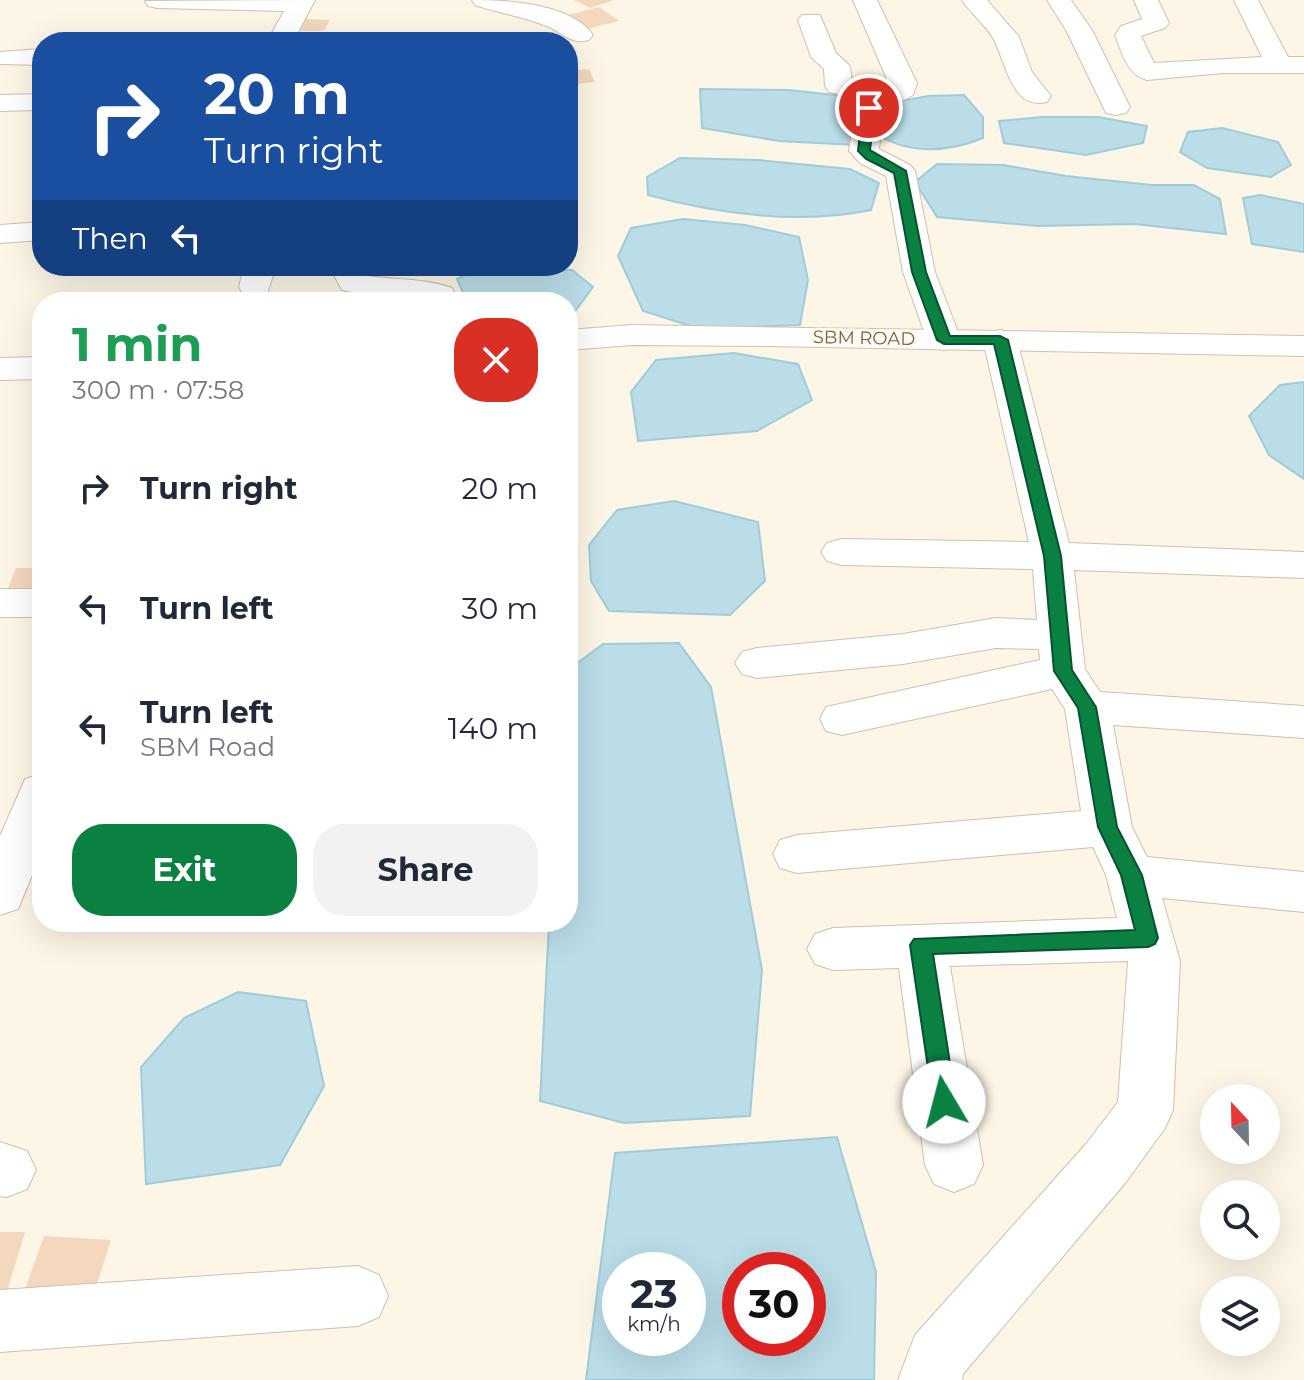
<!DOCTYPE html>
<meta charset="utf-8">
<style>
body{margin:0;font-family:Montserrat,sans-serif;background:#f2f2f3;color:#1f2937;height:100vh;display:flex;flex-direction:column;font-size:30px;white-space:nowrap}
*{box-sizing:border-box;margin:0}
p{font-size:26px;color:#747a83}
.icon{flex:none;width:44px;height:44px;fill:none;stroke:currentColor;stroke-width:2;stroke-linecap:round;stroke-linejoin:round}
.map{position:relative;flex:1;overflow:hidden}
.drawer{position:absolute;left:32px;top:292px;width:546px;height:640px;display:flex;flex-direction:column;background:#fff;border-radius:32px;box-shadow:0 8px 32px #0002}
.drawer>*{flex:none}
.hud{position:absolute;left:32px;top:32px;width:546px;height:244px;border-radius:32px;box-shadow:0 8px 32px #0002;background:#1a4fa0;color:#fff;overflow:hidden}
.needle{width:52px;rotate:338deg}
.fabs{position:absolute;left:1200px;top:1084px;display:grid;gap:16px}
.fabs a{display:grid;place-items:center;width:80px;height:80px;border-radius:50%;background:#fff;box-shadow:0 8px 32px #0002;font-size:40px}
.speed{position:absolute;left:602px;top:1252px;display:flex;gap:16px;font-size:40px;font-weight:700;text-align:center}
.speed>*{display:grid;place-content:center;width:104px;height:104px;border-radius:50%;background:#fff;box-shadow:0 8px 32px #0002;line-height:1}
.speed small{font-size:20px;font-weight:400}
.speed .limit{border:12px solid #d22;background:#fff;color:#111}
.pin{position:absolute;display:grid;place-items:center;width:68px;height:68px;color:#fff;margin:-34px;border:4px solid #fff;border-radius:50%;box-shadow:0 2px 8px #0007}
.me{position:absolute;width:88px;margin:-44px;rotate:352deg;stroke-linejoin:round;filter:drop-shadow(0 0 6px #0008)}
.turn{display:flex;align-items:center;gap:28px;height:168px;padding:0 40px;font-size:36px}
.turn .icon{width:104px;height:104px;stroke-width:2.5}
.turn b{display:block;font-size:56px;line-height:68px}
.then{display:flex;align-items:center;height:76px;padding:0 40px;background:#0003;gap:16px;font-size:30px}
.round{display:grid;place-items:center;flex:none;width:84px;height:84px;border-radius:32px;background:#f2f2f3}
.headline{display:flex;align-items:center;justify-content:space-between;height:136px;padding:0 40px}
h1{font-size:48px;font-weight:700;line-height:60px;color:#1e9e55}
.primary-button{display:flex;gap:16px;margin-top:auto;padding:16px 40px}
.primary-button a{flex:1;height:92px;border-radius:32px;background:#0b8043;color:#fff;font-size:32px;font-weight:700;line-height:92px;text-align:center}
.primary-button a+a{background:#f2f2f3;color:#1f2937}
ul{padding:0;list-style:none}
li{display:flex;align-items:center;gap:24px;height:120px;padding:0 40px}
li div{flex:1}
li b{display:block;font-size:30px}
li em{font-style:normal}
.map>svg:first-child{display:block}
</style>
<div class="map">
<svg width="1304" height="1380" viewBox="0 0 1304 1380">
<rect width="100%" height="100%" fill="#fdf6e6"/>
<g fill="#badde8" stroke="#9fccda" stroke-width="2" fill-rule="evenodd">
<path d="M 700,89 L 789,90 L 852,97 L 871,116 L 855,145 L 779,141 L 702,128 Z"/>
<path d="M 964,95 L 983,117 L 983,138 C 949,152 911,155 878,135 L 879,105 L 928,96 Z"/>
<path d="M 1042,117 L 1098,117 L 1147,126 L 1143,143 L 1086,155 L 1004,143 L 999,121 Z"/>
<path d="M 1222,128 L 1278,142 L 1291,165 L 1271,177 L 1207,168 L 1180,152 L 1188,132 Z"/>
<path d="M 680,158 L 758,160 L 850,169 L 879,183 L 871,210 C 800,225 718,214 648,195 L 647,177 Z"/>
<path d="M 937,164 L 1003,165 L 1066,176 L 1152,185 L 1194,185 L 1220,199 L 1226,234 L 1135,224 L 1037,226 L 937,217 L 915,182 Z"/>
<path d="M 1260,195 L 1304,204 L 1304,252 L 1252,244 L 1243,198 Z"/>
<path d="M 683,219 L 745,225 L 799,237 L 808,280 L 800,325 L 700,329 L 643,311 L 618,256 L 631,228 Z"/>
<path d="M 482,267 L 572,270 L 593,287 L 568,321 L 568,302 L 467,302 L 457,279 Z"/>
<path d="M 734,353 L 798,364 L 812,400 L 757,431 L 638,441 L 631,392 L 656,360 Z"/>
<path d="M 1304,382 L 1304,479 L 1269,455 L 1249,416 L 1280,385 Z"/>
<path d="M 674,501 L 758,522 L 765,581 L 730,615 L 609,611 L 591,581 L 589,545 L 617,510 Z"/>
<path d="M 679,643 L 711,687 L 762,970 L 750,1116 L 624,1123 L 540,1101 L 549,922 L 568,922 L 568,670 L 603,644 Z"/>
<path d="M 238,992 L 306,1001 L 324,1086 L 280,1165 L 146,1184 L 141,1067 L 184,1018 Z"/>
<path d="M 837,1137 L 876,1272 L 874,1380 L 586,1380 L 615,1153 ZM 620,1270 L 688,1270 L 688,1338 L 620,1338 ZM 740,1270 L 808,1270 L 808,1338 L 740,1338 Z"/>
</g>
<g fill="#f4d8bd">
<path d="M 574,0 L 612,0 L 612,1 L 590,8 Z"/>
<path d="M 599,7 L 619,21 L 587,29 L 567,15 Z"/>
<path d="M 306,19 L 330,20 L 324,31 L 300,31 Z"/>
<path d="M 286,35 L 318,35 L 315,42 L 282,42 Z"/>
<path d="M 589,69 L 595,82 L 568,85 L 568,71 Z"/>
<path d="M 16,568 L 42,568 L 32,600 L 3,601 Z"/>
<path d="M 0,1232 L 25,1232 L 3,1305 L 0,1305 Z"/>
<path d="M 44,1236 L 111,1240 L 92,1300 L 23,1295 Z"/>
</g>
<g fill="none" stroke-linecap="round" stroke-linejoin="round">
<g stroke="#d0bfab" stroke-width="2">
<g id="street">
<path d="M 315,0 L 293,42 L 267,42 L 284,11 L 157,8 L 148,6 L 145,1 Z"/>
<path d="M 472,0 C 506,0 571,3 593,35 L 589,40 C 572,45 564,34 549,27 C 525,17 499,13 475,5 Z"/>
<path d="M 853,0 L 877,0 L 917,83 L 913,95 L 883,112 L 879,149 L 910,165 L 915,171 L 935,272 L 961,340 L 956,347 L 944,350 L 932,347 L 927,340 L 903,272 L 886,176 L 860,163 L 849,151 L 855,108 L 864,99 L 829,92 L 825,86 L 824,69 L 811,57 L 798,20 L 802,15 L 820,15 L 836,53 L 850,66 L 852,81 L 889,84 Z"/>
<path d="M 962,0 L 987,0 L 1019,37 L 1032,72 L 1051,96 L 1047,102 C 1012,111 1006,63 994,40 C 987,26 971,14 962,0 Z"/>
<path d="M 1047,0 L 1071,0 L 1092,30 L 1130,107 L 1126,113 L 1116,115 L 1106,113 L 1066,30 Z"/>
<path d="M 1134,0 L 1158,0 L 1169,23 L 1165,28 L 1141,36 L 1154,63 L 1262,57 L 1234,0 L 1258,0 L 1288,57 L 1304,57 L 1304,73 L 1223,73 L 1147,80 C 1127,75 1122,53 1115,35 L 1121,26 L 1142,19 Z"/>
<path d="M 42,49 L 42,65 L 0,64 L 0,52 Z"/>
<path d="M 42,94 L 42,110 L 0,111 L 0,95 Z"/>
<path d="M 42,222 L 42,240 L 0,243 L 0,225 Z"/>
<path d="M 244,266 L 276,266 L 267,294 L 255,297 L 243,294 L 239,287 Z"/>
<path d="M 329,266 L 361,266 L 367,276 C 396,280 423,278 452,288 L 459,302 L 376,297 L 342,290 Z"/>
<path d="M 1000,330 L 1012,333 L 1017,340 L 1069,543 L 1304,552 L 1304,578 L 1074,570 L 1085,669 L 1100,692 L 1304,706 L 1304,738 L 1113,725 L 1132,827 L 1147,857 L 1304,872 L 1304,912 L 1162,898 L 1180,961 L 1173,1110 L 1165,1128 L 1126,1182 L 963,1374 L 962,1380 L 898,1380 L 915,1335 L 1086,1144 L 1118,1102 L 1128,961 L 950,966 L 983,1165 L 974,1184 L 954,1192 L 934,1184 L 925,1165 L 899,968 L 833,970 L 815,964 L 807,949 L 815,934 L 833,928 L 1117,918 L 1106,875 L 1093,847 L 797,873 L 780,868 L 773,854 L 780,840 L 797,835 L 1081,811 L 1065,709 L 1052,689 L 842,735 L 826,731 L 820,719 L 826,707 L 1040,660 L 1039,649 L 996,648 L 903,664 L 757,678 L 742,674 L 735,663 L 742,652 L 757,648 L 903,634 L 996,618 L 1037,620 L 1033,569 L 841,565 L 827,561 L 821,552 L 827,543 L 841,539 L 1029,542 L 983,340 L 988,333 Z"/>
<rect x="0" y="589" width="42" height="28"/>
<path d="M 42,774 L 42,851 L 18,909 L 0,915 L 0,836 L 25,779 Z"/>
<path d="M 0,1142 L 27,1151 L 36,1170 L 27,1189 L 7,1197 L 0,1196 Z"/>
<path d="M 358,1266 L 379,1275 L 388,1296 L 379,1317 L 358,1326 L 0,1352 L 0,1290 Z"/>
</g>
</g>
<g stroke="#d3c0a9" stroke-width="2">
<g id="secondary">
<path d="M 632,325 L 1304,336 L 1304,356 L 770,346 L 632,345 L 568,350 L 568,330 Z"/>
<path d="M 42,357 L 42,379 L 0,380 L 0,358 Z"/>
</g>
</g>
<use href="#street" fill="#fff" fill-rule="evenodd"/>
<use href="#secondary" fill="#fff" fill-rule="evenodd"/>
</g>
<path fill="#0b8043" stroke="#07532c" stroke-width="2" d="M 869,105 L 875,108 L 870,150 L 906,171 L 926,272 L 950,336 L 1000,336 L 1008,340 L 1061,556 L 1072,670 L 1096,707 L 1117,827 L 1142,875 L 1158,938 L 1155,944 L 1148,947 L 933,954 L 956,1102 L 952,1110 L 944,1113 L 936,1110 L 933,1102 L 910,945 L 914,939 L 1135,930 L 1121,875 L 1098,827 L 1078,708 L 1054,671 L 1044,556 L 994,344 L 944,344 L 937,340 L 912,272 L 894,173 L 866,159 L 858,151 L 863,108 Z"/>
<g text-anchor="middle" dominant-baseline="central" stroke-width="6" stroke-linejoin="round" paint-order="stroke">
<g font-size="18" fill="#785e49" stroke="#fffaee">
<text transform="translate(864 338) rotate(1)">SBM ROAD</text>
</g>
</g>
</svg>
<div class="fabs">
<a><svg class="needle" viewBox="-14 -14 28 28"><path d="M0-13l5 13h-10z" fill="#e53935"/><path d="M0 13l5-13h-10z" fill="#747a83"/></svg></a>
<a><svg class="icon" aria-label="search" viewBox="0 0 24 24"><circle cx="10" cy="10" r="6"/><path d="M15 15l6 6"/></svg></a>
<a><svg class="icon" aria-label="layers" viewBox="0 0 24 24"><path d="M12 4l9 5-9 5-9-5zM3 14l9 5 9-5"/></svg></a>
</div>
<div class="speed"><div>23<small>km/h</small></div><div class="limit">30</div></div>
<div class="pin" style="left:869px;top:108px;background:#d93025"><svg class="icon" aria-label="arrive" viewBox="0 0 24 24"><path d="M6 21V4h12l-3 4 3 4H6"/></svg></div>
<svg class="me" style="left:944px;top:1102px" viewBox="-20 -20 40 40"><circle r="19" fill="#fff"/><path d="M0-13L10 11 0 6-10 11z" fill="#0b8043"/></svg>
<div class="hud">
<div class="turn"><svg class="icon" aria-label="right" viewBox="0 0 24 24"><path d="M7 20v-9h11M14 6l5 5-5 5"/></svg><div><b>20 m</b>Turn right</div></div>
<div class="then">Then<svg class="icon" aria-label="left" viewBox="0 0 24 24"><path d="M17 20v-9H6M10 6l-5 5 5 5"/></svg></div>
</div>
<section class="drawer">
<div class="headline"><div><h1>1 min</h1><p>300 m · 07:58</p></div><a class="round" style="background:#d93025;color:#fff"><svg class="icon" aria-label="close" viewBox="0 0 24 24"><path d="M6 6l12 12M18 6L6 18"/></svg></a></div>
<ul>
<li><svg class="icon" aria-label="right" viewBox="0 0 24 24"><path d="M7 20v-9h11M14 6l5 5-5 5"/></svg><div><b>Turn right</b></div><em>20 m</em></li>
<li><svg class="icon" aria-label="left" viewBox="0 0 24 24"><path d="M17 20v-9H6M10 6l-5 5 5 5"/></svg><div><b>Turn left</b></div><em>30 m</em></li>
<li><svg class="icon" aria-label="left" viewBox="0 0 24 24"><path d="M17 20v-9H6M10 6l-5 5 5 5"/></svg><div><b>Turn left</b><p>SBM Road</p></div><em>140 m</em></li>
</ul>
<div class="primary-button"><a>Exit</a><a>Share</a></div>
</section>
</div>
